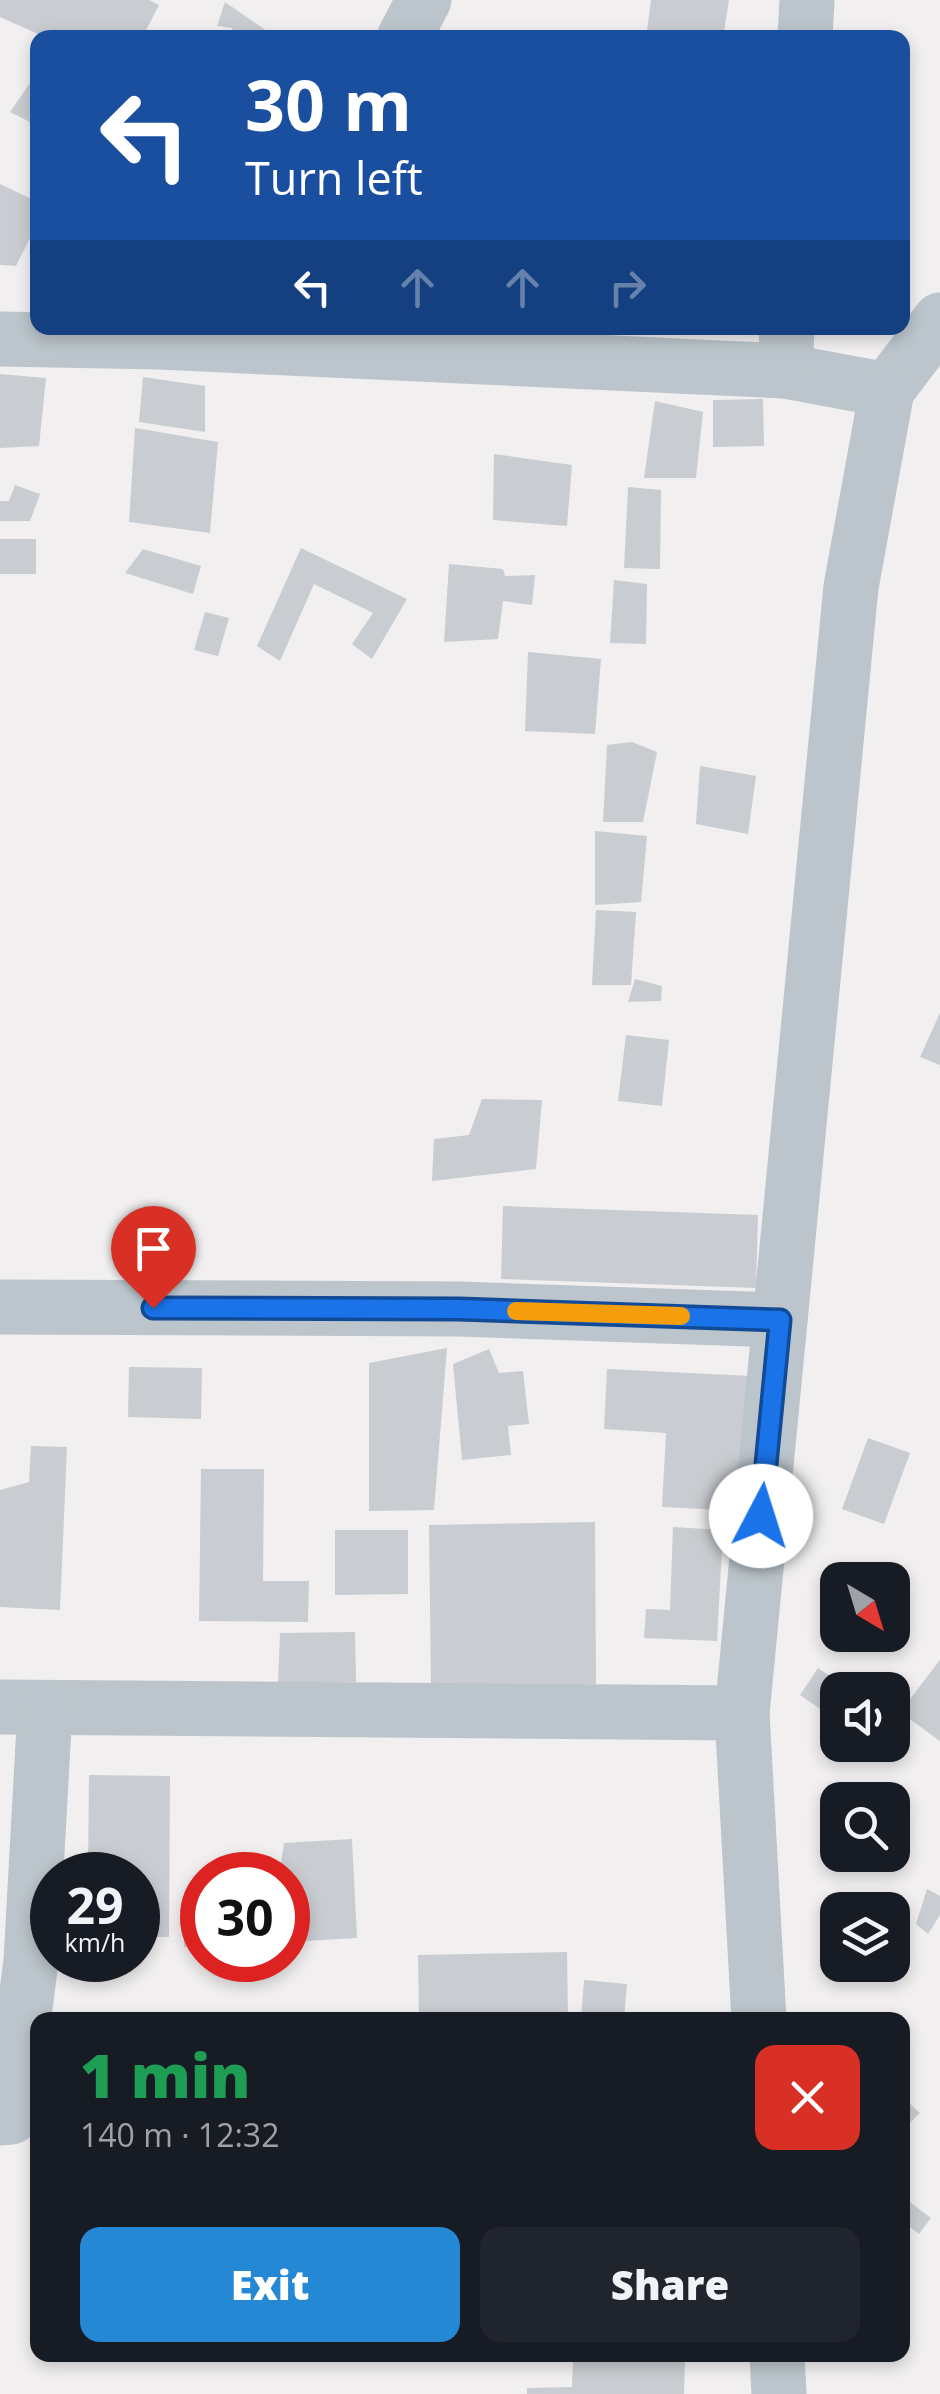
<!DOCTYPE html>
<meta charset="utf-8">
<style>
body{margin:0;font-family:"Open Sans",sans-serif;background:#20242c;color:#f1f3f6;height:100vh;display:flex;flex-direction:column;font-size:38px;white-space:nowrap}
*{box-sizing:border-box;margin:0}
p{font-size:32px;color:#9ea1a6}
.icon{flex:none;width:55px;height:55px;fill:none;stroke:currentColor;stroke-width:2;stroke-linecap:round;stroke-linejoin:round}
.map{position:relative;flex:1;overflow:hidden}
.sheet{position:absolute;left:30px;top:2012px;width:880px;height:350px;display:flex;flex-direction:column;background:#171b24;border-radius:20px;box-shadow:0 5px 15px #0003}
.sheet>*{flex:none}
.hud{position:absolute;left:30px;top:30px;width:880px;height:305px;border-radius:20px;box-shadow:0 5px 15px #0003;background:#1a4fa0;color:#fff;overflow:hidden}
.needle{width:65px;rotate:142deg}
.controls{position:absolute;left:820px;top:1562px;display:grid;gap:20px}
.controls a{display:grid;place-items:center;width:90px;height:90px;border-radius:20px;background:#171b24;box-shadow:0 5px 15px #0003;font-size:50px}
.speed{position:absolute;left:30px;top:1852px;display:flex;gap:20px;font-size:50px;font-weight:700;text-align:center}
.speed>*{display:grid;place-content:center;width:130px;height:130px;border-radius:50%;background:#171b24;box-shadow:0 5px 15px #0003;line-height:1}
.speed small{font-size:25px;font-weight:400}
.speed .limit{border:15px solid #d22;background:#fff;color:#111}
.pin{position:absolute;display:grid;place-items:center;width:85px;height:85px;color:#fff;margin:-102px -42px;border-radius:50% 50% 50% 0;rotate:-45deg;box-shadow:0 0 10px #0007}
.pin .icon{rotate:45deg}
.me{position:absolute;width:110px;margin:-55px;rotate:5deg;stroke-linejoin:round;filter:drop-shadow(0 0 8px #0008)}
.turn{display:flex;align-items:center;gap:35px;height:210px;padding:0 50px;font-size:45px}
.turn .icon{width:130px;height:130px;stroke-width:2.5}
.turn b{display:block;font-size:70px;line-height:85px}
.lanes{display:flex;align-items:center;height:95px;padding:0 50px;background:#0003;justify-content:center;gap:50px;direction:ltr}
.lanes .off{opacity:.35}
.round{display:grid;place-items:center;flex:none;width:105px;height:105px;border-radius:20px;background:#20242c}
.headline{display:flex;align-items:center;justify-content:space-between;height:170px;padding:0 50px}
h1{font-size:60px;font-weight:800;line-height:75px;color:#1e9e55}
.primary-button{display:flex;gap:20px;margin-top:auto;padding:20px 50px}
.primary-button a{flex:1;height:115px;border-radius:20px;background:#2588d5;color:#fff;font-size:40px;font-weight:800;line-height:115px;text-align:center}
.primary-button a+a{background:#20242c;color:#f1f3f6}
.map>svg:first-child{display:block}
</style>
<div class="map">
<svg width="940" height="2394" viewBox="0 0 940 2394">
<rect width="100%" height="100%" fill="#f1efef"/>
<g fill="#c9cdd1">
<path d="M 0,0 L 149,0 L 159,5 L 142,38 L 47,38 L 0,17 Z"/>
<path d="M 651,0 L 729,0 L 723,38 L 646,38 Z"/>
<path d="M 225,2 L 277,38 L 234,38 L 232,28 L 217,26 Z"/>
<path d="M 30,83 L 38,88 L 38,126 L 10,112 Z"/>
<path d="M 0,184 L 38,202 L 38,222 L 16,266 L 0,265 Z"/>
<path d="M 0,374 L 46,378 L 39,446 L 0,448 Z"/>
<path d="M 143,377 L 205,386 L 205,432 L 139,422 Z"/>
<path d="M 763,399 L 764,446 L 713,447 L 713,400 Z"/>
<path d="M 655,401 L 703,412 L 696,478 L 644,478 Z"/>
<path d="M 135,428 L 218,442 L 210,533 L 129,522 Z"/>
<path d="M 494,454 L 572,465 L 567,526 L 493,520 Z"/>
<path d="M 15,485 L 40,494 L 30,521 L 0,521 L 0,501 L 9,501 Z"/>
<path d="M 628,487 L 661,490 L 660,569 L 624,568 Z"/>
<rect x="0" y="539" width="36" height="35"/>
<path d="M 301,548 L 407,599 L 372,659 L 352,644 L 373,613 L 314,584 L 280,661 L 257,646 Z"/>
<path d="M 143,549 L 201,566 L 193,594 L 125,573 Z"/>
<path d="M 449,564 L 503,569 L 505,576 L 535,575 L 532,605 L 503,601 L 498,639 L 444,642 Z"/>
<path d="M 614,580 L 647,584 L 646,644 L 610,643 Z"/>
<path d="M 205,612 L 229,618 L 218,656 L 194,650 Z"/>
<path d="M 528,652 L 601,659 L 595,734 L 525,731 Z"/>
<path d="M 632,742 L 657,752 L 643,822 L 603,822 L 607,745 Z"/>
<path d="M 700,766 L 756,776 L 748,834 L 696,824 Z"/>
<path d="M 595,831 L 647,836 L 641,902 L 595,905 Z"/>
<path d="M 596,910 L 636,912 L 631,985 L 592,985 Z"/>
<path d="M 635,979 L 662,986 L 661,1001 L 628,1002 Z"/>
<path d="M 940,1013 L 940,1065 L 920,1057 Z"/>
<path d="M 626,1035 L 669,1040 L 662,1106 L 618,1101 Z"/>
<path d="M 482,1099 L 542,1100 L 536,1169 L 432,1181 L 434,1139 L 469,1135 Z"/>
<path d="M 503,1206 L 758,1215 L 756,1288 L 501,1279 Z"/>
<path d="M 447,1348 L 434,1510 L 369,1511 L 369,1363 Z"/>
<path d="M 489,1349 L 499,1373 L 523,1371 L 529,1424 L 508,1426 L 511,1455 L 462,1460 L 453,1364 Z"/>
<path d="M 129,1367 L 202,1368 L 201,1419 L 128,1417 Z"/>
<path d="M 607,1369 L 752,1376 L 744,1511 L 662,1507 L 666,1433 L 604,1429 Z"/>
<path d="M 868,1438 L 910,1453 L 884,1524 L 842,1509 Z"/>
<path d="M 31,1446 L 67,1447 L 60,1610 L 0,1607 L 0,1490 L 29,1482 Z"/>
<path d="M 201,1469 L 264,1469 L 263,1581 L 309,1581 L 308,1622 L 199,1621 Z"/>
<path d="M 595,1522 L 596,1684 L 431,1686 L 429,1525 Z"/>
<path d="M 673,1527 L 723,1530 L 717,1641 L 644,1638 L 646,1609 L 670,1610 Z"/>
<path d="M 335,1530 L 408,1530 L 408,1594 L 335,1595 Z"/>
<path d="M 355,1632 L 356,1682 L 278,1682 L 280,1633 Z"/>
<path d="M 940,1660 L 940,1741 L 900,1712 Z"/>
<path d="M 818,1668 L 851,1690 L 838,1690 L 838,1721 L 800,1695 Z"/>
<path d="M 89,1775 L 170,1776 L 169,1937 L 138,1937 L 138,1875 L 88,1875 Z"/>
<path d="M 352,1839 L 357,1938 L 288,1942 L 288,1875 L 279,1875 L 284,1843 Z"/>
<path d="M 927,1889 L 940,1896 L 940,1915 L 928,1934 L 916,1924 Z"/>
<path d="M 187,1890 L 202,1890 L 202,1946 L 184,1947 Z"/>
<path d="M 567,1952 L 568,2020 L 419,2020 L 418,1955 Z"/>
<path d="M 584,1980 L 627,1984 L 624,2020 L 581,2020 Z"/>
<path d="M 902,2096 L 920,2113 L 902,2131 Z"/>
<path d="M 902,2196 L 931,2218 L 919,2234 L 902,2221 Z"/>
<path d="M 573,2359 L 685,2362 L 684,2394 L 527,2394 L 527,2388 L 572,2387 Z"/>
</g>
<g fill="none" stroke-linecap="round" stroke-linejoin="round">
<g stroke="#bbc5cb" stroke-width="55">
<path d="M 404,38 L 424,0"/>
<path d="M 805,38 L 807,0"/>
<path d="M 787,328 L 785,371 L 887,390 L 940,320"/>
<path d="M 0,339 L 160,342 L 785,371"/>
<path d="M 0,1307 L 459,1309 L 780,1320"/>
<path d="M 0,1707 L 742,1713"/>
<path d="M 759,2020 L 742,1713 L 851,587 L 887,390"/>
<path d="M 0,2118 L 11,2117 L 31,1961 L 45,1708"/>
<path d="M 777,2355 L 779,2394"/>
</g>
</g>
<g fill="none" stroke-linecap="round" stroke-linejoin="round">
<g stroke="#114b97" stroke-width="25">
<path id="route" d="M 153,1308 L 459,1309 L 780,1320 L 761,1516"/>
</g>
<use href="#route" stroke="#1a73e8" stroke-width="18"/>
<path stroke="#f59e0b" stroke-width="18" d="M 516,1311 L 681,1316"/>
</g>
</svg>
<div class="controls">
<a><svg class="needle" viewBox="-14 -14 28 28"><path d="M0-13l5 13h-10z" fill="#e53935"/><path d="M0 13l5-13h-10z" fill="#9ea1a6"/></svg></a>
<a><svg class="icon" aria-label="sound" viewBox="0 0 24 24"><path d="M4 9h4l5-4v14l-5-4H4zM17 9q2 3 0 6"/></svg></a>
<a><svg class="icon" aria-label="search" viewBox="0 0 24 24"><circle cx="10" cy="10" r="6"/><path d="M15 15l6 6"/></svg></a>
<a><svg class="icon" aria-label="layers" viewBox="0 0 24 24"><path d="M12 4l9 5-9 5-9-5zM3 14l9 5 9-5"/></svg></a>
</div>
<div class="speed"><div>29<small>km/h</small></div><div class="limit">30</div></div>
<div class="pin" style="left:153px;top:1308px;background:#d93025"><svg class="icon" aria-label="arrive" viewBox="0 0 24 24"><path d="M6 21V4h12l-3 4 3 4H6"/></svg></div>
<svg class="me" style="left:761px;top:1516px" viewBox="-20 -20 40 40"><circle r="19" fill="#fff"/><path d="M0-13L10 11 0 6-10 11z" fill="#1a73e8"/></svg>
<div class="hud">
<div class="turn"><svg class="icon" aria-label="left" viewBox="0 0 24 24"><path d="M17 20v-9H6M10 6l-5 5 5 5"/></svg><div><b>30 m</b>Turn left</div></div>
<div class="lanes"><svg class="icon" aria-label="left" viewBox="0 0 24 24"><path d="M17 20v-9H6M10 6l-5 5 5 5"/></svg><svg class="icon off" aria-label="ahead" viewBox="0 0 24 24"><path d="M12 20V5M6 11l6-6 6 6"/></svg><svg class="icon off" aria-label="ahead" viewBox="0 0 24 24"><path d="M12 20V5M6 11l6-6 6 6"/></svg><svg class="icon off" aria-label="right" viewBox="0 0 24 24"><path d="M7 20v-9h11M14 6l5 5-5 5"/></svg></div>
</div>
<section class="sheet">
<div class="headline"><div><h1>1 min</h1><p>140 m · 12:32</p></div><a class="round" style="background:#d93025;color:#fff"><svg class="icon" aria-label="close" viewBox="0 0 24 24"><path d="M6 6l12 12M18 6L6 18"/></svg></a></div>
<div class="primary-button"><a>Exit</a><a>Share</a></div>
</section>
</div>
